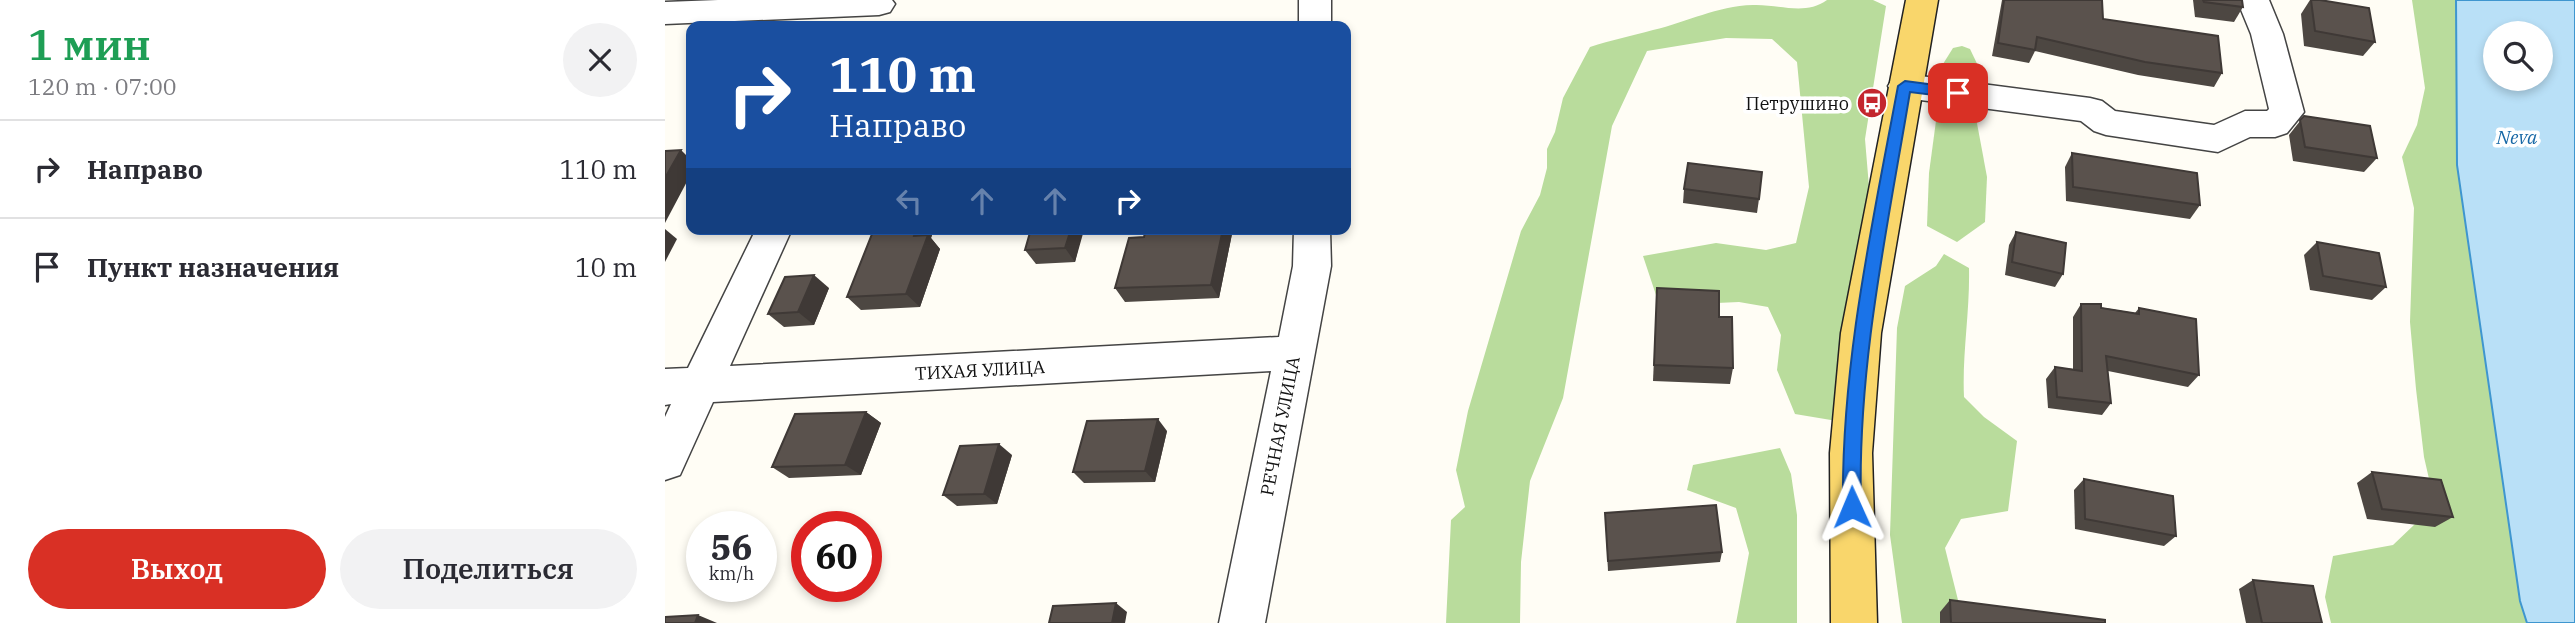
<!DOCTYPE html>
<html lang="ru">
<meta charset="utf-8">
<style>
body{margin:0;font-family:"IBM Plex Serif",serif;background:#f2f2f3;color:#2b2b33;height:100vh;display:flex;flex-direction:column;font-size:26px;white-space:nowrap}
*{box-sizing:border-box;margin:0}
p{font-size:23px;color:#7c7c81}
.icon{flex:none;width:38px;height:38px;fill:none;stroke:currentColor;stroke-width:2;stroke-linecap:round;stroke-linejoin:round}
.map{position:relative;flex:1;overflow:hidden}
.details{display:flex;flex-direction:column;background:#fff;width:665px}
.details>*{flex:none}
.hud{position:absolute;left:21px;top:21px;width:665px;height:214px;border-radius:14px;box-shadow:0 4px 10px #0003;background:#1a4fa0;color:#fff;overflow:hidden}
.controls{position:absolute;left:1818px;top:21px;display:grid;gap:14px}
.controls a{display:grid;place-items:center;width:70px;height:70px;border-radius:50%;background:#fff;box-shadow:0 4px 10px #0003;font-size:35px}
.speed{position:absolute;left:21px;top:511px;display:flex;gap:14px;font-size:35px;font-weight:700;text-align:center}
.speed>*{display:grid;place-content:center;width:91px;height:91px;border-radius:50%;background:#fff;box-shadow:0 4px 10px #0003;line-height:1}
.speed small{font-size:18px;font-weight:400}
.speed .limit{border:10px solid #d22;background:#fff;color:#111}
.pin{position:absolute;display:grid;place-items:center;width:60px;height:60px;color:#fff;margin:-30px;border-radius:14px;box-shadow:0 4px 10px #0006}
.me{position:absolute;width:77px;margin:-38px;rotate:359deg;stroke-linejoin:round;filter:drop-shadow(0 0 5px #0008)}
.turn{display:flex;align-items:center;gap:24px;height:147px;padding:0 28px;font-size:32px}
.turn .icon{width:91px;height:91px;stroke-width:2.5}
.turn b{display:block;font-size:49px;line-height:60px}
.lanes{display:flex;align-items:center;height:66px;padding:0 28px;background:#0003;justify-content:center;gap:35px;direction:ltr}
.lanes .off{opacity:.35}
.round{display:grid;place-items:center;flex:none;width:74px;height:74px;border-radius:37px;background:#f2f2f3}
.overview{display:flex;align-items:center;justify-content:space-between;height:119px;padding:0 28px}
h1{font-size:42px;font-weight:600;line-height:52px;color:#1e9e55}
.cta{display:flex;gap:14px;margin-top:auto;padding:14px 28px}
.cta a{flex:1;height:80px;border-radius:42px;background:#d93025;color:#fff;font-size:28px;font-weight:600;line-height:80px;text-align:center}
.cta a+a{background:#f2f2f3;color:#2b2b33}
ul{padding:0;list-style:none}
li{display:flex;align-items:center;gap:21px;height:98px;padding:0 28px;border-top:2px solid #e1e1e2}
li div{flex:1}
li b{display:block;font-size:26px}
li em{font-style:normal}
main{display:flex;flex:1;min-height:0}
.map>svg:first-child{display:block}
</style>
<main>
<section class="details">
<div class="overview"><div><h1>1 мин</h1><p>120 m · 07:00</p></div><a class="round"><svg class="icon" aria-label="close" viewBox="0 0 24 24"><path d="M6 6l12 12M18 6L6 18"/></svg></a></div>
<ul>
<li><svg class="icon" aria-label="right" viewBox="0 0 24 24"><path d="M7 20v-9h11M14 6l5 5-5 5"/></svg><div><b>Направо</b></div><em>110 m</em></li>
<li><svg class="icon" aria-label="arrive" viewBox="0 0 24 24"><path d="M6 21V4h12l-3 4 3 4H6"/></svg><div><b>Пункт назначения</b></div><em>10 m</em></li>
</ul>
<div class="cta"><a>Выход</a><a>Поделиться</a></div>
</section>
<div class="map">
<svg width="1910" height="623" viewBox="0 0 1910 623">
<rect width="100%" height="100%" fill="#fffdf5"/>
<g fill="#b9dc9c">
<path d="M 1162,0 L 1208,0 L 1221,6 L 1200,139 L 1204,187 L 1172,421 L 1130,414 L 1112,370 L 1116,335 L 1103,307 L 1074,302 L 1007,305 L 993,301 L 978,256 L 1051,243 L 1101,250 L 1131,243 L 1144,187 L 1132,62 L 1107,39 L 1061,38 L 982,51 L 947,126 L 898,398 L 865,481 L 856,562 L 855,623 L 781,623 L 786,520 L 800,507 L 791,470 L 803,411 L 856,231 L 875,195 L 882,168 L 882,149 L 890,132 L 898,98 L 925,47 C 946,40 966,36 988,30 C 1023,22 1051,6 1088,5 C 1114,4 1140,16 1162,0 Z"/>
<path d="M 1747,0 L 1791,0 L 1792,165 L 1855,601 L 1862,623 L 1666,623 L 1660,597 L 1668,556 L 1728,545 L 1770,505 L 1759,457 L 1751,389 L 1745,322 L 1749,208 L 1737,157 L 1752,125 L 1760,88 Z"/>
<path d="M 1297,46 L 1305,49 L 1316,72 L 1314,84 L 1290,85 L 1278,64 L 1288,48 Z"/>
<path d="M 1282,102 L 1309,107 L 1322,177 L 1320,222 L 1292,242 L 1262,226 L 1264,173 L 1273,106 Z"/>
<path d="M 1279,254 L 1304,268 C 1305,312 1297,354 1299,397 L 1319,417 L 1352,441 L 1343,511 L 1296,519 L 1280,548 L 1296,612 L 1290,623 L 1237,623 L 1225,535 L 1232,328 L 1240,286 L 1271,266 Z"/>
<path d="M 1115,448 L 1126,474 L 1132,515 L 1132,623 L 1071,623 L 1084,553 L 1071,508 L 1022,490 L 1028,465 Z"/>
</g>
<path fill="#b9e0f7" stroke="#3f96cf" stroke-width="2" fill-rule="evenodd" d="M 1791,0 L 1910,0 L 1910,623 L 1862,623 L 1855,601 L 1792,165 ZM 1830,33 L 1876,33 L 1876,79 L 1830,79 Z"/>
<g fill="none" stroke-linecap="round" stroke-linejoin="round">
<g stroke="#444" stroke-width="3">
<g id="minor">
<path d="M 53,0 L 227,0 L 230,4 L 225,12 L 214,15 L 0,24 L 0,2 Z"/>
<rect x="634" y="0" width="32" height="26"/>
<path d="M 1572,0 L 1604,0 L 1618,34 L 1639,112 L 1622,133 L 1610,137 L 1585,137 L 1553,152 L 1441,135 L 1429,131 L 1416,121 L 1240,98 L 1228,94 L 1223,86 L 1228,78 L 1240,74 L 1425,98 L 1437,101 L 1450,111 L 1549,125 L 1580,111 L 1602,111 L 1604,109 L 1586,34 Z"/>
<path d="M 91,229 L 127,229 L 65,366 L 614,337 L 628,266 L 629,229 L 665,229 L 666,266 L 600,623 L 554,623 L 606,371 L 48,402 L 15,475 L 0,480 L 0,417 L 6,404 L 0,405 L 0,369 L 23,368 Z"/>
</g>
</g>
<g stroke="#222" stroke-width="3">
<path id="major" d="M 1241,0 L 1273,0 L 1216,333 L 1207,453 L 1212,623 L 1166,623 L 1165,453 L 1176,333 Z"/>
</g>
<use href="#minor" fill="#fff" fill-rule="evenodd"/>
<use href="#major" fill="#f9d66b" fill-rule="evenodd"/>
</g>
<g fill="#4d4742">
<path d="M 1337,0 L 1437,0 L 1438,19 L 1557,73 L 1549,87 L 1473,75 L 1370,51 L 1364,63 L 1327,56 Z"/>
<path d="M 1528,0 L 1577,0 L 1578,7 L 1569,22 L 1530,17 Z"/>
<path d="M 1645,0 L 1655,0 L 1710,42 L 1698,56 L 1639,46 L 1636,14 Z"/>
<path d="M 1639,116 L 1712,158 L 1699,172 L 1628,161 L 1624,135 Z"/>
<path d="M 1407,153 L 1535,205 L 1525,219 L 1401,201 L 1400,167 Z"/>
<path d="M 1019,189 L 1094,199 L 1092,213 L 1018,203 Z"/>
<path d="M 209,229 L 269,229 L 266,238 L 275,249 L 255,307 L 196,310 L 182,297 Z"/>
<path d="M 366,229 L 418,229 L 410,262 L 371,264 L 360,250 Z"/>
<path d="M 481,229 L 568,229 L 554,298 L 460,302 L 450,288 L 479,237 Z"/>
<path d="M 1351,232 L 1398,274 L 1390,287 L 1340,275 L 1344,245 Z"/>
<path d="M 1652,242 L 1721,287 L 1707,300 L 1645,290 L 1639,255 Z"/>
<path d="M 164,288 L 149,325 L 119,327 L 103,314 Z"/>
<path d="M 992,288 L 1054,317 L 1068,368 L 1065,384 L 988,381 Z"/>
<path d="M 1416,304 L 1470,313 L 1474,308 L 1534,375 L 1523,387 L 1443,371 L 1446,403 L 1437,415 L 1383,408 L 1381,379 L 1390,367 L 1408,369 L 1408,317 Z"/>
<path d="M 201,412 L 216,423 L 196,475 L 124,478 L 107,467 Z"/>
<path d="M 502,431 L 490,482 L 419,483 L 408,472 Z"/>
<path d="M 347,455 L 332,504 L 292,506 L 278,495 Z"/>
<path d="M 1707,472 L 1788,517 L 1770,527 L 1702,519 L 1692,483 Z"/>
<path d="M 1419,479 L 1511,536 L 1499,546 L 1410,529 L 1409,490 Z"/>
<path d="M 940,513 L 1057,552 L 1055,562 L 943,571 Z"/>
<path d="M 1588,580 L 1657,623 L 1581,623 L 1574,589 Z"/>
<path d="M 1285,600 L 1440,623 L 1275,623 L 1275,612 Z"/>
</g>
<g fill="#3f3936">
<path d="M 16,150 L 26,160 L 26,174 L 0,223 L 0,178 Z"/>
<path d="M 0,229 L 12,239 L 0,262 Z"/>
<path d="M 251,229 L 269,229 L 266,238 L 275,249 L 255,307 L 241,294 L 249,236 Z"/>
<path d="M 406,229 L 419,230 L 410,262 L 400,248 Z"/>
<path d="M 558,229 L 568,229 L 554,298 L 546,285 Z"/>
<path d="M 149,275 L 164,288 L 149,325 L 133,312 Z"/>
<path d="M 201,412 L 216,423 L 196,475 L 180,465 Z"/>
<path d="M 493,419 L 502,431 L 490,482 L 480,471 Z"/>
<path d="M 334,444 L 347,455 L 332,504 L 319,494 Z"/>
<path d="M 451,603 L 462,612 L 460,623 L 447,623 Z"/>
<path d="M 33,615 L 52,623 L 30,623 Z"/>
</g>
<g fill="#5a524d" stroke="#3f3936" stroke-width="2">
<path d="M 1339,0 L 1437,0 L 1438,19 L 1553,36 L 1557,73 L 1480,62 L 1372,37 L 1370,50 L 1333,43 Z"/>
<path d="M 1538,0 L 1577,0 L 1578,7 L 1539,2 Z"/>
<path d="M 1646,0 L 1655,0 L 1704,8 L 1710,42 L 1650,31 Z"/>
<path d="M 1639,116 L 1705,126 L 1712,158 L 1640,147 L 1635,120 Z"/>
<path d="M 16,150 L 0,178 L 0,151 Z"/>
<path d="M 1407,153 L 1532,173 L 1535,205 L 1408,187 Z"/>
<path d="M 1023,163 L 1097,172 L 1094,199 L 1019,189 Z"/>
<path d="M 209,229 L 251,229 L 249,236 L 263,235 L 241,294 L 182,297 Z"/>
<path d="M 366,229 L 406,229 L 400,248 L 360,250 Z"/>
<path d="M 481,229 L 558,229 L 546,285 L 450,288 L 464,238 L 479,237 Z"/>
<path d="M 1351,232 L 1401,243 L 1398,274 L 1347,262 Z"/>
<path d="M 1652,242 L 1714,253 L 1721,287 L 1658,276 Z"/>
<path d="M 149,275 L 133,312 L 103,314 L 120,277 Z"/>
<path d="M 992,288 L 1054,291 L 1054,317 L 1067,317 L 1068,368 L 989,365 Z"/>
<path d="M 1416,304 L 1436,304 L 1436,308 L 1474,314 L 1474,308 L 1531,319 L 1534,375 L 1441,356 L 1446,403 L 1392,397 L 1390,367 L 1417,371 Z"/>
<path d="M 201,412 L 180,465 L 107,467 L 130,414 Z"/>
<path d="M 493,419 L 480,471 L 408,472 L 422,421 Z"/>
<path d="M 334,444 L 319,494 L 278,495 L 295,446 Z"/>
<path d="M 1707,472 L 1776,480 L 1788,517 L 1717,509 Z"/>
<path d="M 1419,479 L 1508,496 L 1511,536 L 1420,519 Z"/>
<path d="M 1051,505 L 1057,552 L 943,561 L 940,513 Z"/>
<path d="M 1588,580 L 1648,586 L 1657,623 L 1597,623 Z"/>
<path d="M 1285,600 L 1440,620 L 1440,623 L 1286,623 Z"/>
<path d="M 451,603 L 447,623 L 384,623 L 388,606 Z"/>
<path d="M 33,615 L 30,623 L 0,623 L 0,617 Z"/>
</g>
<path fill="#1a73e8" stroke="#114b97" stroke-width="2" d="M 1240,81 L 1293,88 L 1299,93 L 1293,98 L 1245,92 C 1222,230 1192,367 1196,507 L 1193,513 L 1187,516 L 1181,513 L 1178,507 C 1176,365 1207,226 1233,86 Z"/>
<defs>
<g id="bus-disc" transform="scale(1.575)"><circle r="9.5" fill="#c4262e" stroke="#fff"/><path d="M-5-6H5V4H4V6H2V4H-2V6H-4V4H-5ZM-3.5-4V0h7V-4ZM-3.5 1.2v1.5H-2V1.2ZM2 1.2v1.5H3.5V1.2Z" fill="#fff"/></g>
</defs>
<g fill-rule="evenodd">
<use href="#bus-disc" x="1207" y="103"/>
</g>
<g text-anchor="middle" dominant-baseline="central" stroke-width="7" stroke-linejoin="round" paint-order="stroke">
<g font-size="18" fill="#111" stroke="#fff" text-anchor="end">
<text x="1184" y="103">Петрушино</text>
</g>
<g font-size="18" fill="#111" stroke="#fff">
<text transform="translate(315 370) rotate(-3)">ТИХАЯ УЛИЦА</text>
<text transform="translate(615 426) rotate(-79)">РЕЧНАЯ УЛИЦА</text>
</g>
<g font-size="19" font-style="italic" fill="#1768a6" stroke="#fff">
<text x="1852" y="137">Neva</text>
</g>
</g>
</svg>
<div class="controls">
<a><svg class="icon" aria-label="search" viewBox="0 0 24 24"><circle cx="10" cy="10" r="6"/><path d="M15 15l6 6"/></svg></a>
</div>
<div class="speed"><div>56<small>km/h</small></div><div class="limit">60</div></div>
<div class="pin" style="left:1293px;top:93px;background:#d93025"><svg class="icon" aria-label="arrive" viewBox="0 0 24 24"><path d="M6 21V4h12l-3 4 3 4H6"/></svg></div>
<svg class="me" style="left:1187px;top:507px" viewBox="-20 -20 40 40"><path d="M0-17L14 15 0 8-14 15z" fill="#1a73e8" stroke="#fff" stroke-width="4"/></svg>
<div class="hud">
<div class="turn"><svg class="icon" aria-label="right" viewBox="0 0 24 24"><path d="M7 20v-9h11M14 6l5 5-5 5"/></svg><div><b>110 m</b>Направо</div></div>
<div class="lanes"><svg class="icon off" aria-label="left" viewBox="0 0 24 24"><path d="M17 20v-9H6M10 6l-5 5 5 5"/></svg><svg class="icon off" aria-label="ahead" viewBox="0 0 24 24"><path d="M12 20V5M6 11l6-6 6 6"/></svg><svg class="icon off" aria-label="ahead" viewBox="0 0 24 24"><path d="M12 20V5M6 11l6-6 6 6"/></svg><svg class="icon" aria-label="right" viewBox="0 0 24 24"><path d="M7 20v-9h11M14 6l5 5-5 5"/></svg></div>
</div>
</div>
</main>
